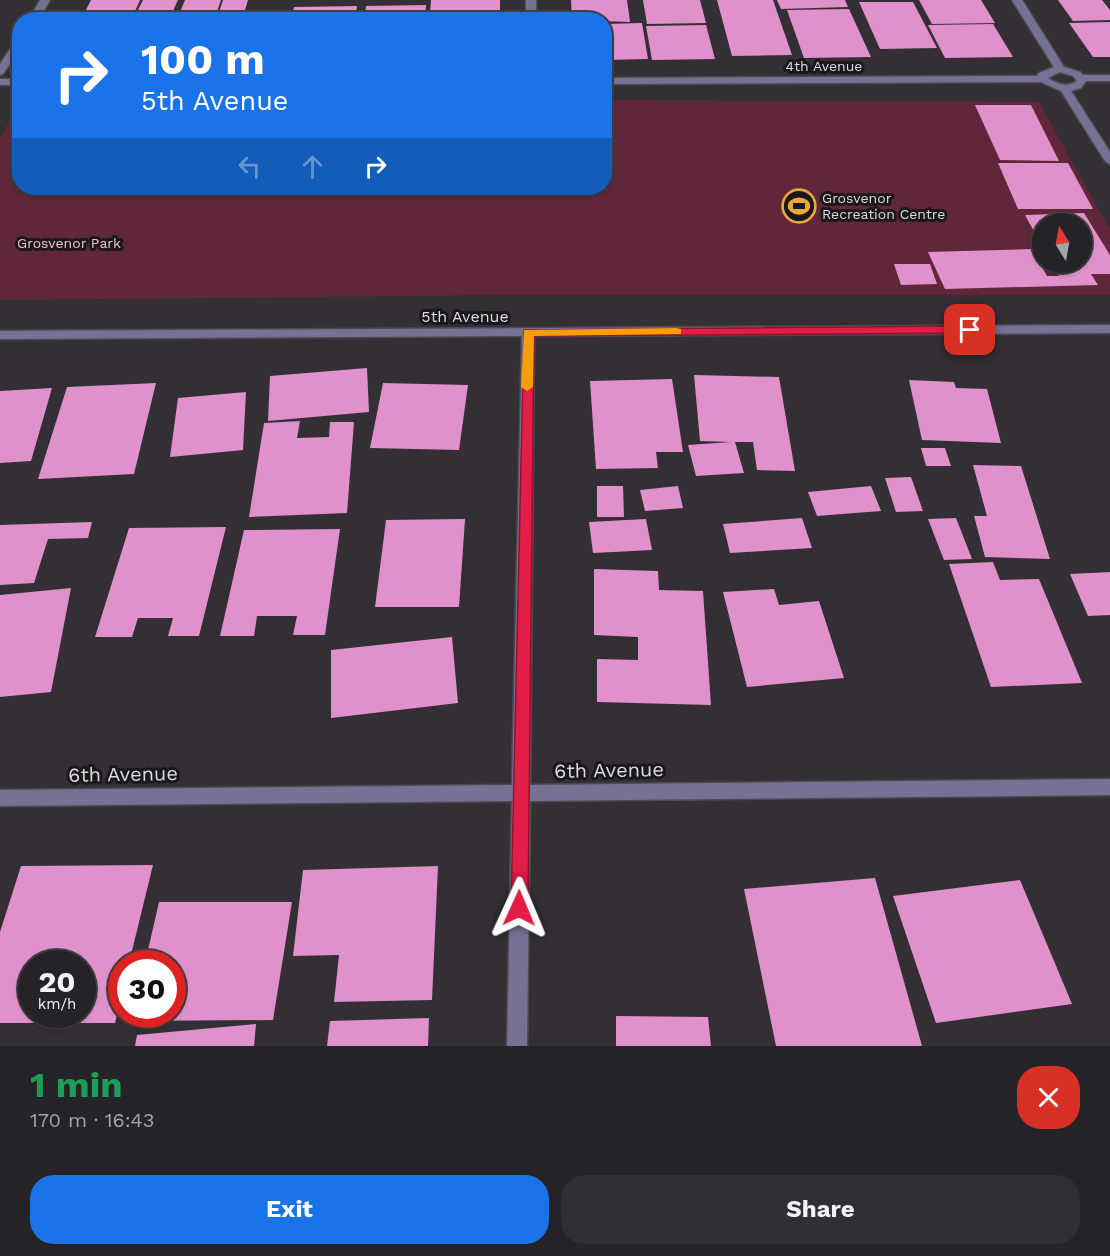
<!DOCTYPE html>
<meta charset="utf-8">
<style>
body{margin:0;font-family:"Work Sans",sans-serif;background:#322f34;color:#f1f3f6;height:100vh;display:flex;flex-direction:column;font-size:22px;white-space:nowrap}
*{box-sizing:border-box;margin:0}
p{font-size:20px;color:#a4a4a8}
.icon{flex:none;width:33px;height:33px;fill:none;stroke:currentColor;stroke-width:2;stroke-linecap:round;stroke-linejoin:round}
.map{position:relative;height:1046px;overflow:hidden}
.details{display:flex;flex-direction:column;background:#262328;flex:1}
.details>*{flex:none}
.hud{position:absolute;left:12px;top:12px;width:600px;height:183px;border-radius:24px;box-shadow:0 2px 4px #0004,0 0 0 2px #424045;background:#1a73e8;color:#fff;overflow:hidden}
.needle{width:39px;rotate:349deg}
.tools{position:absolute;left:1032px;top:213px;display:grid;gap:12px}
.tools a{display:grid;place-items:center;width:60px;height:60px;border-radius:50%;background:#262328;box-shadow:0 2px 4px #0004,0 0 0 2px #424045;font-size:30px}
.speed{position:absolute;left:18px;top:950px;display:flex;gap:12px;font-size:30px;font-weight:700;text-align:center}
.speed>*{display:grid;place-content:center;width:78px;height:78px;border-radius:50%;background:#262328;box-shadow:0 2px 4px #0004,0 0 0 2px #424045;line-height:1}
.speed small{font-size:15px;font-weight:400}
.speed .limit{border:9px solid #d22;background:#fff;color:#111}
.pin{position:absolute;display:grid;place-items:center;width:51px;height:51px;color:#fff;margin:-26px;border-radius:12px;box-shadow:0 3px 9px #0006}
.me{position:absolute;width:66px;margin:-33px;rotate:1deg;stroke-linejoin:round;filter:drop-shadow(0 0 4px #0008)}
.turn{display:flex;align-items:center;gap:21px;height:126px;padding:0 30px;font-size:27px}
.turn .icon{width:78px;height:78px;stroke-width:2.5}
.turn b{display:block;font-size:42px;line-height:51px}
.lanes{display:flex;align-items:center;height:57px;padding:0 30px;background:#0003;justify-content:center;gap:30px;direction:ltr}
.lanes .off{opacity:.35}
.round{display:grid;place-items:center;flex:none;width:63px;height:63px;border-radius:24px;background:#322f34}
.summary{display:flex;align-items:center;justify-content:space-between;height:102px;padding:0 30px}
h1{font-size:36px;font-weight:700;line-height:45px;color:#1e9e55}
.button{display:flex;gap:12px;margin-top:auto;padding:12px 30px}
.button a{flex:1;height:69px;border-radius:24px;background:#1a73e8;color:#fff;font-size:24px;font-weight:700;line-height:69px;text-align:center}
.button a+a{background:#322f34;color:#f1f3f6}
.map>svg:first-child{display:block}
</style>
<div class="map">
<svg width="1110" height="1046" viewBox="0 0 1110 1046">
<rect width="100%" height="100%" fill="#332f35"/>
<path fill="#60273a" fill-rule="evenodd" d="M 605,100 L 1039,102 L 1110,230 L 1110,295 L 499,295 L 0,300 L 0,138 L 19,104 L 20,188 L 604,188 ZM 1042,224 L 1082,224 L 1082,262 L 1042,262 Z"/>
<g fill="#e091cb" fill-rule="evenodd">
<path d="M 91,0 L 140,0 L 131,20 L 81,20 Z"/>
<path d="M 143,0 L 178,0 L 173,11 L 137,12 Z"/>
<path d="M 185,0 L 221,0 L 215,17 L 178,17 Z"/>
<path d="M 223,0 L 248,0 L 243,17 L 217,18 Z"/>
<path d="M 431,0 L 500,0 L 500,13 L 491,13 L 491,20 L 438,20 L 438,14 L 430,14 Z"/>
<path d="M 571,0 L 627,0 L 630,22 L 572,20 Z"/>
<path d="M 643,0 L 700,0 L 706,23 L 647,24 Z"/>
<path d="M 717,0 L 773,0 L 792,55 L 732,56 Z"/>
<path d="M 777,0 L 845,0 L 848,7 L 781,9 Z"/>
<path d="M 919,0 L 981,0 L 995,23 L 932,24 Z"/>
<path d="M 1058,0 L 1102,0 L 1110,10 L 1110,20 L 1073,21 Z"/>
<path d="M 859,2 L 913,2 L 937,48 L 880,49 Z"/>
<path d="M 426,5 L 425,20 L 364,20 L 366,6 Z"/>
<path d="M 357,6 L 355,20 L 291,20 L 294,7 Z"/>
<path d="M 849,9 L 871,57 L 804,58 L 787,10 Z"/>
<path d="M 1110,22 L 1110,57 L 1093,57 L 1069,23 Z"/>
<path d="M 642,23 L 648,59 L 604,60 L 604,24 Z"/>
<path d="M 993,24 L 1013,57 L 945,58 L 928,25 Z"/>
<path d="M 706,25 L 715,59 L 652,60 L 646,26 Z"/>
<path d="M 975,105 L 1031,105 L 1059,161 L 1000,160 Z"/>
<path d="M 998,163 L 1068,163 L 1093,209 L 1018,209 Z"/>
<path d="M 1084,213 L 1110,255 L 1110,274 L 1091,274 L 1098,285 L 945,289 L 928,252 L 1032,249 L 1047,276 L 1059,276 L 1051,262 L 1082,262 L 1082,224 L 1042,224 L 1042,246 L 1025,215 Z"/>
<path d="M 894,264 L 930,264 L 937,284 L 901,285 Z"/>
<path d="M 367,368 L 369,412 L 268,421 L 270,376 Z"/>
<path d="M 694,375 L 779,377 L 795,471 L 757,470 L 753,442 L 735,442 L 744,473 L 696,476 L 688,445 L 731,442 L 700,441 Z"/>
<path d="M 672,379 L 683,452 L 656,452 L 658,468 L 596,469 L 590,381 Z"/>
<path d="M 909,380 L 954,382 L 956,388 L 987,389 L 1001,443 L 922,440 Z"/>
<path d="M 156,383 L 134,474 L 38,479 L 67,387 Z"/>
<path d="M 383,383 L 468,385 L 459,450 L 370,448 Z"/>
<path d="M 52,388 L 31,461 L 0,463 L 0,391 Z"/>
<path d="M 246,392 L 243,450 L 170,457 L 178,398 Z"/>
<path d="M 300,421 L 297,438 L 329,437 L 330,422 L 354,422 L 347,513 L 249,517 L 264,423 Z"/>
<path d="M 921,448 L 945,448 L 951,466 L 926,466 Z"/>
<path d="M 973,465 L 1021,466 L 1050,559 L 985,557 L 974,516 L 987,516 Z"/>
<path d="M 911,477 L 923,511 L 896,512 L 885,478 Z"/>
<path d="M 597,486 L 623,486 L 624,517 L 597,517 Z"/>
<path d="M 678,486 L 683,508 L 645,511 L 640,490 Z"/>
<path d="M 871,486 L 881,511 L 817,516 L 808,492 Z"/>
<path d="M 802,518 L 812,548 L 730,553 L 723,524 Z"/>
<path d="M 956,518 L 972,559 L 944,560 L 928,519 Z"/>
<path d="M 465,519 L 459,607 L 375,607 L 386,520 Z"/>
<path d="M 646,519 L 652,550 L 593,553 L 589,522 Z"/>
<path d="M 92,522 L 88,538 L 48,539 L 34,583 L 0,585 L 0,525 Z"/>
<path d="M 226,527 L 199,636 L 168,636 L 173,618 L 138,618 L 132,637 L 95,637 L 129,528 Z"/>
<path d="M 340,529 L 325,635 L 293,635 L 297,616 L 257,616 L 254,636 L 220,636 L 244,530 Z"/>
<path d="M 993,562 L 1000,580 L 1039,579 L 1082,683 L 991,687 L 949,564 Z"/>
<path d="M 594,569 L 658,571 L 659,590 L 703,591 L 711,705 L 597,702 L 597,659 L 638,660 L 638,637 L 594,635 Z"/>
<path d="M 1110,572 L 1110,615 L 1088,616 L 1070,574 Z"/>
<path d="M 71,588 L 51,692 L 0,697 L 0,595 Z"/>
<path d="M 774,589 L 779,605 L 819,601 L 844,678 L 747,687 L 723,592 Z"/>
<path d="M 452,637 L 458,703 L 331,718 L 331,650 Z"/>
<path d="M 153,865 L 129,963 L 122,963 L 122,994 L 115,1023 L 0,1023 L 0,932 L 21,866 ZM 32,963 L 82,963 L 82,1014 L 32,1014 Z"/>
<path d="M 438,866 L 432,1000 L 334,1002 L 339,955 L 293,956 L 303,870 Z"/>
<path d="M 875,878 L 922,1046 L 776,1046 L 744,889 Z"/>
<path d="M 1020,880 L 1072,1004 L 936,1023 L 893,896 Z"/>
<path d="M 159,902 L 292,902 L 273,1020 L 131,1021 L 133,1014 L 172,1014 L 172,963 L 145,963 Z"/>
<path d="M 616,1016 L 708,1017 L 711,1046 L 616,1046 Z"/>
<path d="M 429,1018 L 428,1046 L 327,1046 L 330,1021 Z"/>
<path d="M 256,1024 L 254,1046 L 135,1046 L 137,1035 Z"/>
</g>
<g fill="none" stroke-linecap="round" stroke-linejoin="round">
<g stroke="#4e4b50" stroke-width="3">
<g id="minor">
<path d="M 40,0 L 50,0 L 38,20 L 29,20 Z"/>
<rect x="526" y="0" width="10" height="20"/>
<path d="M 1012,0 L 1022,0 L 1064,67 L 1080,72 L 1083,75 L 1110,75 L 1110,81 L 1086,81 L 1081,88 L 1071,91 L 1110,152 L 1110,164 L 1105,161 L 1061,91 L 1041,82 L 604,84 L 604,78 L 1037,76 L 1039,73 L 1054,67 ZM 1060,72 L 1073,76 L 1077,81 C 1067,88 1057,84 1048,78 Z"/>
<path d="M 20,38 L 20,49 L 3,74 L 0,75 L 0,64 L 17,39 Z"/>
<rect x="0" y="79" width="20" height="6"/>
<path d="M 1110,325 L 1110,333 L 534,336 L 530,785 L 1110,779 L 1110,795 L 530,801 L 527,1046 L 507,1046 L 512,801 L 0,806 L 0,790 L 512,785 L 522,336 L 0,339 L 0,331 Z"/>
</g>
</g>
<use href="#minor" fill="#757295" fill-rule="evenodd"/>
</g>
<path fill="#e11d48" stroke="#92132f" stroke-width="1.5" d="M 970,326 L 974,327 L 974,333 L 534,336 L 528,908 L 526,914 L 519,916 L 513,914 L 511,908 L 524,330 Z"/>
<path fill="#f59e0b" d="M 677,328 L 681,329 L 681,334 L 534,336 L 533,387 L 527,391 L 521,387 L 524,330 Z"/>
<defs>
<g id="stadium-ring" transform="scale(1.725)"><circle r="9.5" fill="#1a181a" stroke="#eda83b" stroke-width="1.5"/><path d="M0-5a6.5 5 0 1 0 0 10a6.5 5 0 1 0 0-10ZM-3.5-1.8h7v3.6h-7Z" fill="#eda83b"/></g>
</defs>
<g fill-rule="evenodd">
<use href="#stadium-ring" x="799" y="206"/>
</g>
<g text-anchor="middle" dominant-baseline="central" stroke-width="6" stroke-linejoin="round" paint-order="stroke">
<g font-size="14" fill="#dddbdf" stroke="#1a181a">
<text x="824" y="66">4th Avenue</text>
</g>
<g font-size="14" fill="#dddbdf" stroke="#1a181a" text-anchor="start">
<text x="822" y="198">Grosvenor<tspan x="822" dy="16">Recreation Centre</tspan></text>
</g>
<g font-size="14" fill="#f2c0cd" stroke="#1a181a">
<text x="69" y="243">Grosvenor Park</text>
</g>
<g font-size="16" fill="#dddbdf" stroke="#1a181a">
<text x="465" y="316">5th Avenue</text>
</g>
<g font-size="20" fill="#dddbdf" stroke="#1a181a">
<text transform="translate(609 770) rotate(-1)">6th Avenue</text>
<text transform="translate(123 774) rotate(-1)">6th Avenue</text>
</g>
</g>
</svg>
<div class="tools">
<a><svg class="needle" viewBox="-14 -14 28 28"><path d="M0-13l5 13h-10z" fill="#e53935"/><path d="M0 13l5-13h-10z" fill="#a4a4a8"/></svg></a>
</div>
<div class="speed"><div>20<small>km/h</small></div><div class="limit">30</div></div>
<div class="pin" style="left:970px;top:330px;background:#d93025"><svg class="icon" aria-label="arrive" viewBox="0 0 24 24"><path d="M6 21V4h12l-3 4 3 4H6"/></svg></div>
<svg class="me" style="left:519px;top:908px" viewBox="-20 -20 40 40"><path d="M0-17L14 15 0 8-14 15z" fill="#e11d48" stroke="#fff" stroke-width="4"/></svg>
<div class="hud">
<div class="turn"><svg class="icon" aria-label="right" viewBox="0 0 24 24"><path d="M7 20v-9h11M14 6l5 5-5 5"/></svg><div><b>100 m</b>5th Avenue</div></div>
<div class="lanes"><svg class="icon off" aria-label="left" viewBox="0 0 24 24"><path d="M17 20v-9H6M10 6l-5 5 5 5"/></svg><svg class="icon off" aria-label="ahead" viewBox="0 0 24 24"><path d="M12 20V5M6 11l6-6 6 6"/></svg><svg class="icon" aria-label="right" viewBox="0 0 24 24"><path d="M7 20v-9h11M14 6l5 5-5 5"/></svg></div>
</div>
</div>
<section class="details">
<div class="summary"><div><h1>1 min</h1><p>170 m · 16:43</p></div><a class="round" style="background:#d93025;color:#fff"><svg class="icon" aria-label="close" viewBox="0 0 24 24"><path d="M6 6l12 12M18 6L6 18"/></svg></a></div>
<div class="button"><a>Exit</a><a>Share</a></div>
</section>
